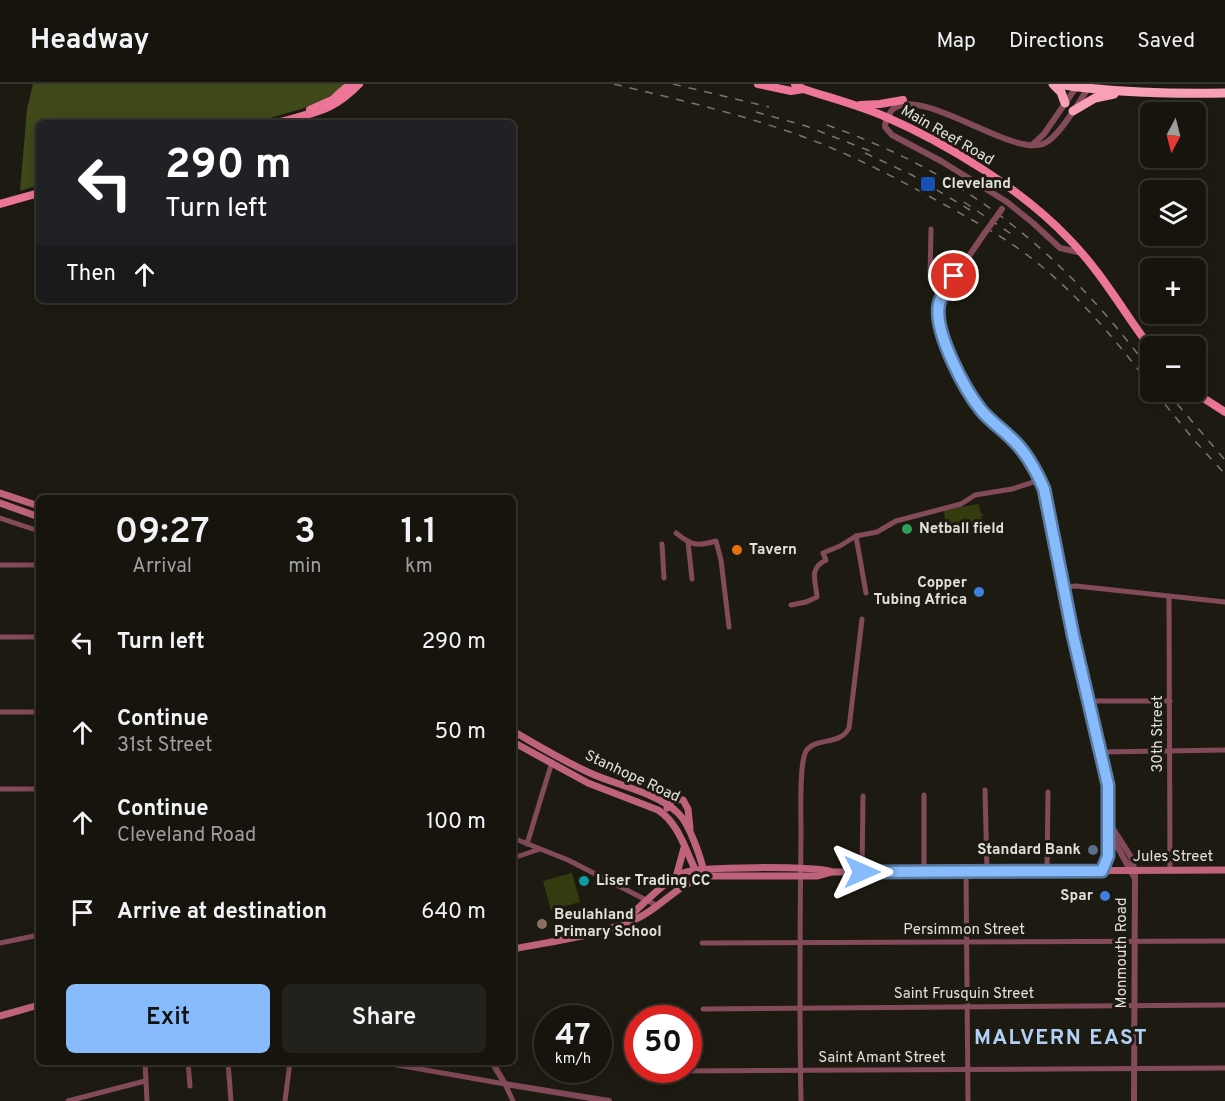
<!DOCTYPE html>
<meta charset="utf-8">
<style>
body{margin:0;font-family:Overpass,sans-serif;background:#23211b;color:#f1f3f6;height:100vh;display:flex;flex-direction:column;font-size:22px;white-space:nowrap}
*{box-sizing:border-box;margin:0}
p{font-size:20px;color:#9e9e9d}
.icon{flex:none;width:33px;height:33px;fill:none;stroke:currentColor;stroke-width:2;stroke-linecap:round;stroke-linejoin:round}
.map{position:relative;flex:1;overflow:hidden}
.sheet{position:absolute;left:36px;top:411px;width:480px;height:570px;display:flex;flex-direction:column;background:#16140d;border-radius:9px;box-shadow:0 3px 15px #0003,0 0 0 2px #35332e}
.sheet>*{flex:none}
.banner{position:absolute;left:36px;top:36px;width:480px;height:183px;border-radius:9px;box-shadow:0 3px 15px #0003,0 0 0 2px #35332e;background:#202124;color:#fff;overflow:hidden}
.needle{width:39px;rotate:187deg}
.fabs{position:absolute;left:1140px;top:18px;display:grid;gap:12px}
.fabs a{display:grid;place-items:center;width:66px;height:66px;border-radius:9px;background:#16140d;box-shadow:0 3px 15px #0003,0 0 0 2px #35332e;font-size:30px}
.speed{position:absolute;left:534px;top:921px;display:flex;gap:12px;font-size:30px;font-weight:700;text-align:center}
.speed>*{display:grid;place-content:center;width:78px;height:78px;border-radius:50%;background:#16140d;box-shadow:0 3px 15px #0003,0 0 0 2px #35332e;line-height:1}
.speed small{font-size:15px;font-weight:400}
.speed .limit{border:9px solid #d22;background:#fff;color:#111}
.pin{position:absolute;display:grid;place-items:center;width:51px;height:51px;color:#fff;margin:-26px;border:3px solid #fff;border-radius:50%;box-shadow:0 2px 6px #0007}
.me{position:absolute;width:66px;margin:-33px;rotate:90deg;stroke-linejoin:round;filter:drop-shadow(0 0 4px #0008)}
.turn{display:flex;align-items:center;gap:21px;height:126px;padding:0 30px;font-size:27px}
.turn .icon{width:78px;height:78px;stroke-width:2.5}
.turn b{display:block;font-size:42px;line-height:51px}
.then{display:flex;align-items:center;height:57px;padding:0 30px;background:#0003;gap:12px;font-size:22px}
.eta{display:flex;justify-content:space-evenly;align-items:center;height:102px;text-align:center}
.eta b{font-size:36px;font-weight:600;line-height:42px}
.cta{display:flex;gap:12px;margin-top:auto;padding:12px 30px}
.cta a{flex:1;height:69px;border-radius:9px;background:#87bbfb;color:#111;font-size:24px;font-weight:600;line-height:69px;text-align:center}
.cta a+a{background:#23211b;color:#f1f3f6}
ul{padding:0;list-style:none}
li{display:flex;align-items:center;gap:18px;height:90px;padding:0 30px}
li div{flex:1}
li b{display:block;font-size:22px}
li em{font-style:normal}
header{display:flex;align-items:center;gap:36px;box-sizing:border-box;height:84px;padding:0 30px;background:#16140d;border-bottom:2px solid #35332e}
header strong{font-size:28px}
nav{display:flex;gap:33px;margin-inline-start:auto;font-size:21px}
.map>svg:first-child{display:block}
</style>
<header>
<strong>Headway</strong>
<nav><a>Map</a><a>Directions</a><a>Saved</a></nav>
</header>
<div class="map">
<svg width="1225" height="1017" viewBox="0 0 1225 1017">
<rect width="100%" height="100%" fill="#1d1b11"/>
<g fill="#343c0f">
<path d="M 979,420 L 980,427 L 983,431 L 981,433 L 983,439 L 946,444 L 944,426 Z"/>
<path d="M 572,789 L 580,818 L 551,826 L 543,797 Z"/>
</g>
<path fill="#40491a" d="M 33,0 L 343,0 L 338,6 L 318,20 L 253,39 L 39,39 L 39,101 L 20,107 L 27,25 Z"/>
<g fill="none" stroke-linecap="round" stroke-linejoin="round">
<g stroke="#834a59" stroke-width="5">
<path d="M 931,145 L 930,194 L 943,210"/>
<path d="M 0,434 L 39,447"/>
<path d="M 676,449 C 691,461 696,463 716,457 L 721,476 L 729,543"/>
<path d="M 856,452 L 866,509"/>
<path d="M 688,458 L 692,495"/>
<path d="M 662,460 L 664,494"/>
<path d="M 0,481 L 39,481"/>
<path d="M 1063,503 L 1076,502 L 1225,518"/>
<path d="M 1169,513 L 1170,786"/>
<path d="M 791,521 L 806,518 L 817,513 C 816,497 808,485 826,476 L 823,469 L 840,462 L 856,452 L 877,448 L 896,437 L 961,420 L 975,411 L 1012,405 L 1040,396"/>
<path d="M 0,553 L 39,553"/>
<path d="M 38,553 L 39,528"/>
<path d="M 1089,617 L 1170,617"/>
<path d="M 0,628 L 39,628"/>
<path d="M 1101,668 L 1225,666"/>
<path d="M 0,705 L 39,705"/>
<path d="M 985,706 L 987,787"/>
<path d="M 513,754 L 568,776 L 658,822"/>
<path d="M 527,760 L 552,678"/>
<path d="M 513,774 L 540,765"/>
<path d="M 924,787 L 924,711"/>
<path d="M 966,787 L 968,1017"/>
<path d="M 1047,787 L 1048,708"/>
<path d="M 862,788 L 863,712"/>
<path d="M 0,859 L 39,851"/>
<path d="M 702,859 L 1225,857"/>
<path d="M 703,925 L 1225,921"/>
<path d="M 145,978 L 147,1017"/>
<path d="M 188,978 L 190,1002"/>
<path d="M 228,978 L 231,1017"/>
<path d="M 380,978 L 505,1000 L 513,1017"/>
<path d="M 683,987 L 1225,984"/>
<path d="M 68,1017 L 145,997"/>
<path d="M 285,1017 L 290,978"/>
<path d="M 801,1017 C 799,927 800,838 801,748 C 801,731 799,680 806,667 C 815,653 840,662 849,644 L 862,535"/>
</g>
<g stroke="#834a59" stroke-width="6">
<path d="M 1032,61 L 1044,50 L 1077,2"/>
<path d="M 984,150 L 943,210 C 935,228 940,242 946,260 C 955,285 966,309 984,329 C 992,339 1002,346 1011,354 C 1027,368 1036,386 1044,405 L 1073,551 L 1107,692 L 1110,749 L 1134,793"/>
<path d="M 1082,169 L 1060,164 L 1033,139 L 1007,118 L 941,77 L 892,51 L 885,43 C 885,36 888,32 892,26 C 920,0 1009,72 1043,60 C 1059,54 1079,17 1089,3"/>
<path d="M 1110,740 L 1131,773 L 1135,787 L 1134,1017"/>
<path d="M 492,978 L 505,1000 L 609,1017"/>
</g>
<g stroke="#bf637c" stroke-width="7">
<path d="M 0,409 L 39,422"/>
<path d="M 0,419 L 39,433"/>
<path d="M 513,647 C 538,662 564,677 590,689 C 616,701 658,709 678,729 C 690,740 702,777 705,793"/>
<path d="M 513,658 L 588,699 L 658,726 C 681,741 686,770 699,793"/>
<path d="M 667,724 L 673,715 L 683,716 L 688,725 L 690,744"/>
<path d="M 1102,787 L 1108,772 L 1109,744"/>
<path d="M 676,793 L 684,764"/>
<path d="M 625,836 C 643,821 662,799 683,789 C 698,782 816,782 832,788"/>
<path d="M 513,865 C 554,857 600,852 638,834 C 663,822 681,796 709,792 L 818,792 L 832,788 L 1225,786"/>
<path d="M 0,932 L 39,921"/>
</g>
<g stroke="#ed7698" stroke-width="8">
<path d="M 758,0 L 791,7 L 803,5"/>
<path d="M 795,0 L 803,5 C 831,14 859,21 886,33 C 946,59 1023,106 1068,154 C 1100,186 1123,227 1150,263"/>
<path d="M 860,21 L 880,20 L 903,16"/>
<path d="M 310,26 L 332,16 L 350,0"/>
<path d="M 277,39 C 313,28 331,29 359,0"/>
<path d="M 0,120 L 39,109"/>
<path d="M 1194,308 L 1225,328"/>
</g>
<g stroke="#f7a0b6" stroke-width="9">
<path d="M 1053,0 L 1061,8 L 1065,19"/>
<path d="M 1057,0 C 1113,9 1169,10 1225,9"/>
<path d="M 1073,27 L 1095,14 L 1114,10"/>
</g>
<g stroke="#79776e" stroke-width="1.5" stroke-dasharray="8 8" stroke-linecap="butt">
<path d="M 614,0 C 671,14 729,27 784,46 C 841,65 893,92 945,121 C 978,139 1011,157 1040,181 C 1083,216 1117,258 1150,301"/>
<path d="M 673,0 L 769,23"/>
<path d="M 756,28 L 806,42 L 875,69"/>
<path d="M 827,41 C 968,91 1061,167 1150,286"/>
<path d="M 865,69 L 912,91 L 970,126"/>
<path d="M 964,118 L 1014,152"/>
<path d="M 1155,308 L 1194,356 L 1225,390"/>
<path d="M 1167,308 L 1225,376"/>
</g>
<path stroke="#834a59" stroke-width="6" d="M 984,150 L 1002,125"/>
</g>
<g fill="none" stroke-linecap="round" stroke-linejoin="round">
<g stroke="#587aa3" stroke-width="15">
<path id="route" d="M 862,788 L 1102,787 L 1108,772 L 1108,701 L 1073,551 L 1044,405 C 1036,386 1027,369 1012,355 C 1002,345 990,337 981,326 C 965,306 933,247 939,220 C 941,210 949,201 954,192"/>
</g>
<use href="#route" stroke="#87bbfb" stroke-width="10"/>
</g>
<rect fill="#1a4fb4" stroke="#1d1b11" stroke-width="2" x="920" y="92" width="16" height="16" rx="3"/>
<circle fill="#2e9e5b" stroke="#1d1b11" stroke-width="2" cx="907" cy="445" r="6"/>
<circle fill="#e8710a" stroke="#1d1b11" stroke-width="2" cx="737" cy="466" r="6"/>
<g fill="#3f7fe0" stroke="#1d1b11" stroke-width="2">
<circle cx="979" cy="508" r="6"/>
<circle cx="1105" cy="812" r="6"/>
</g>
<circle fill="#5c6f8a" stroke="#1d1b11" stroke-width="2" cx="1093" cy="766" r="6"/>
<circle fill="#0f9aa8" stroke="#1d1b11" stroke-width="2" cx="584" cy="797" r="6"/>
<circle fill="#8d6e63" stroke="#1d1b11" stroke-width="2" cx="542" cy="840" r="6"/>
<g text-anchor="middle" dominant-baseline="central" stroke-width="6" stroke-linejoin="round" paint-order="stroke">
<g font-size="15" fill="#e1e0d9" stroke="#1d1b11">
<text transform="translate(947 52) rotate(30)">Main Reef Road</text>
<text transform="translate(1158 650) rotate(-90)">30th Street</text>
<text transform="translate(632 693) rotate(25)">Stanhope Road</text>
<text x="1173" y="773">Jules Street</text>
<text x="964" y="846">Persimmon Street</text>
<text transform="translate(1122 869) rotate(-90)">Monmouth Road</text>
<text x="964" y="910">Saint Frusquin Street</text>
<text x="882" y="974">Saint Amant Street</text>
</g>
<g font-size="15" font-weight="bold" fill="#e1e0d9" stroke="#1d1b11" text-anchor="start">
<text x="942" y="100">Cleveland</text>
<text x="919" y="445">Netball field</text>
<text x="749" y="466">Tavern</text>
<text x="967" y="499" text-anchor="end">Copper<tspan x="967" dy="17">Tubing Africa</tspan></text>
<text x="1081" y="766" text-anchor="end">Standard Bank</text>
<text x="596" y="797">Liser Trading CC</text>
<text x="1093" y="812" text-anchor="end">Spar</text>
<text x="554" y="831">Beulahland<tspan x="554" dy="17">Primary School</tspan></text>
</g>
<g font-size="21" font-weight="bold" letter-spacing="1.5" fill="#b2cff4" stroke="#1d1b11">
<text x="1061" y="954">MALVERN EAST</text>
</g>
</g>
</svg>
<div class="fabs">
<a><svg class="needle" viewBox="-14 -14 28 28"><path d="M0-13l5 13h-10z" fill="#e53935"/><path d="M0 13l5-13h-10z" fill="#9e9e9d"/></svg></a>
<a><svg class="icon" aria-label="layers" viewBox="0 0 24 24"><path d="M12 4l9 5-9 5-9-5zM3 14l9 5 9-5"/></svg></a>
<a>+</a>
<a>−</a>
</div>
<div class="speed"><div>47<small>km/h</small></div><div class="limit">50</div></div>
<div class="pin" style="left:954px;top:192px;background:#d93025"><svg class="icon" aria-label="arrive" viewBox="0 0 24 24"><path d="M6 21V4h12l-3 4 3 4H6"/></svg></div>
<svg class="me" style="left:862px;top:788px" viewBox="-20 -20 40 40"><path d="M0-17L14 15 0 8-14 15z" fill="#87bbfb" stroke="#fff" stroke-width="4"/></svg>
<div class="banner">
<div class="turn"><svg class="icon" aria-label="left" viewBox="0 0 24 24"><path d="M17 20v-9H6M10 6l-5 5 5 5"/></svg><div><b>290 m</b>Turn left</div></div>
<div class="then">Then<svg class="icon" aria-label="ahead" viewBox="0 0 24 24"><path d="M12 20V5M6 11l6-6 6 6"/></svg></div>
</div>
<section class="sheet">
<div class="eta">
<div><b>09:27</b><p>Arrival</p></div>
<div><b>3</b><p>min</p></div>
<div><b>1.1</b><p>km</p></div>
</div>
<ul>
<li><svg class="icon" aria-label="left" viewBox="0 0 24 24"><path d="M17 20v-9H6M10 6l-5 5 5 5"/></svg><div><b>Turn left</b></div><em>290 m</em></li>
<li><svg class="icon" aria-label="ahead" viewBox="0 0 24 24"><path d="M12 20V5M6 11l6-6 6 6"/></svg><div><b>Continue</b><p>31st Street</p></div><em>50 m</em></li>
<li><svg class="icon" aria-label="ahead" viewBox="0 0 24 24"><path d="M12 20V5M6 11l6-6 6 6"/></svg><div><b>Continue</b><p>Cleveland Road</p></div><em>100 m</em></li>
<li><svg class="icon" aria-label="arrive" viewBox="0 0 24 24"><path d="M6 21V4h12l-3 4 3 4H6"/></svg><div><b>Arrive at destination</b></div><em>640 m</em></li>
</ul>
<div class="cta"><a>Exit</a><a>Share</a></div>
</section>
</div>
